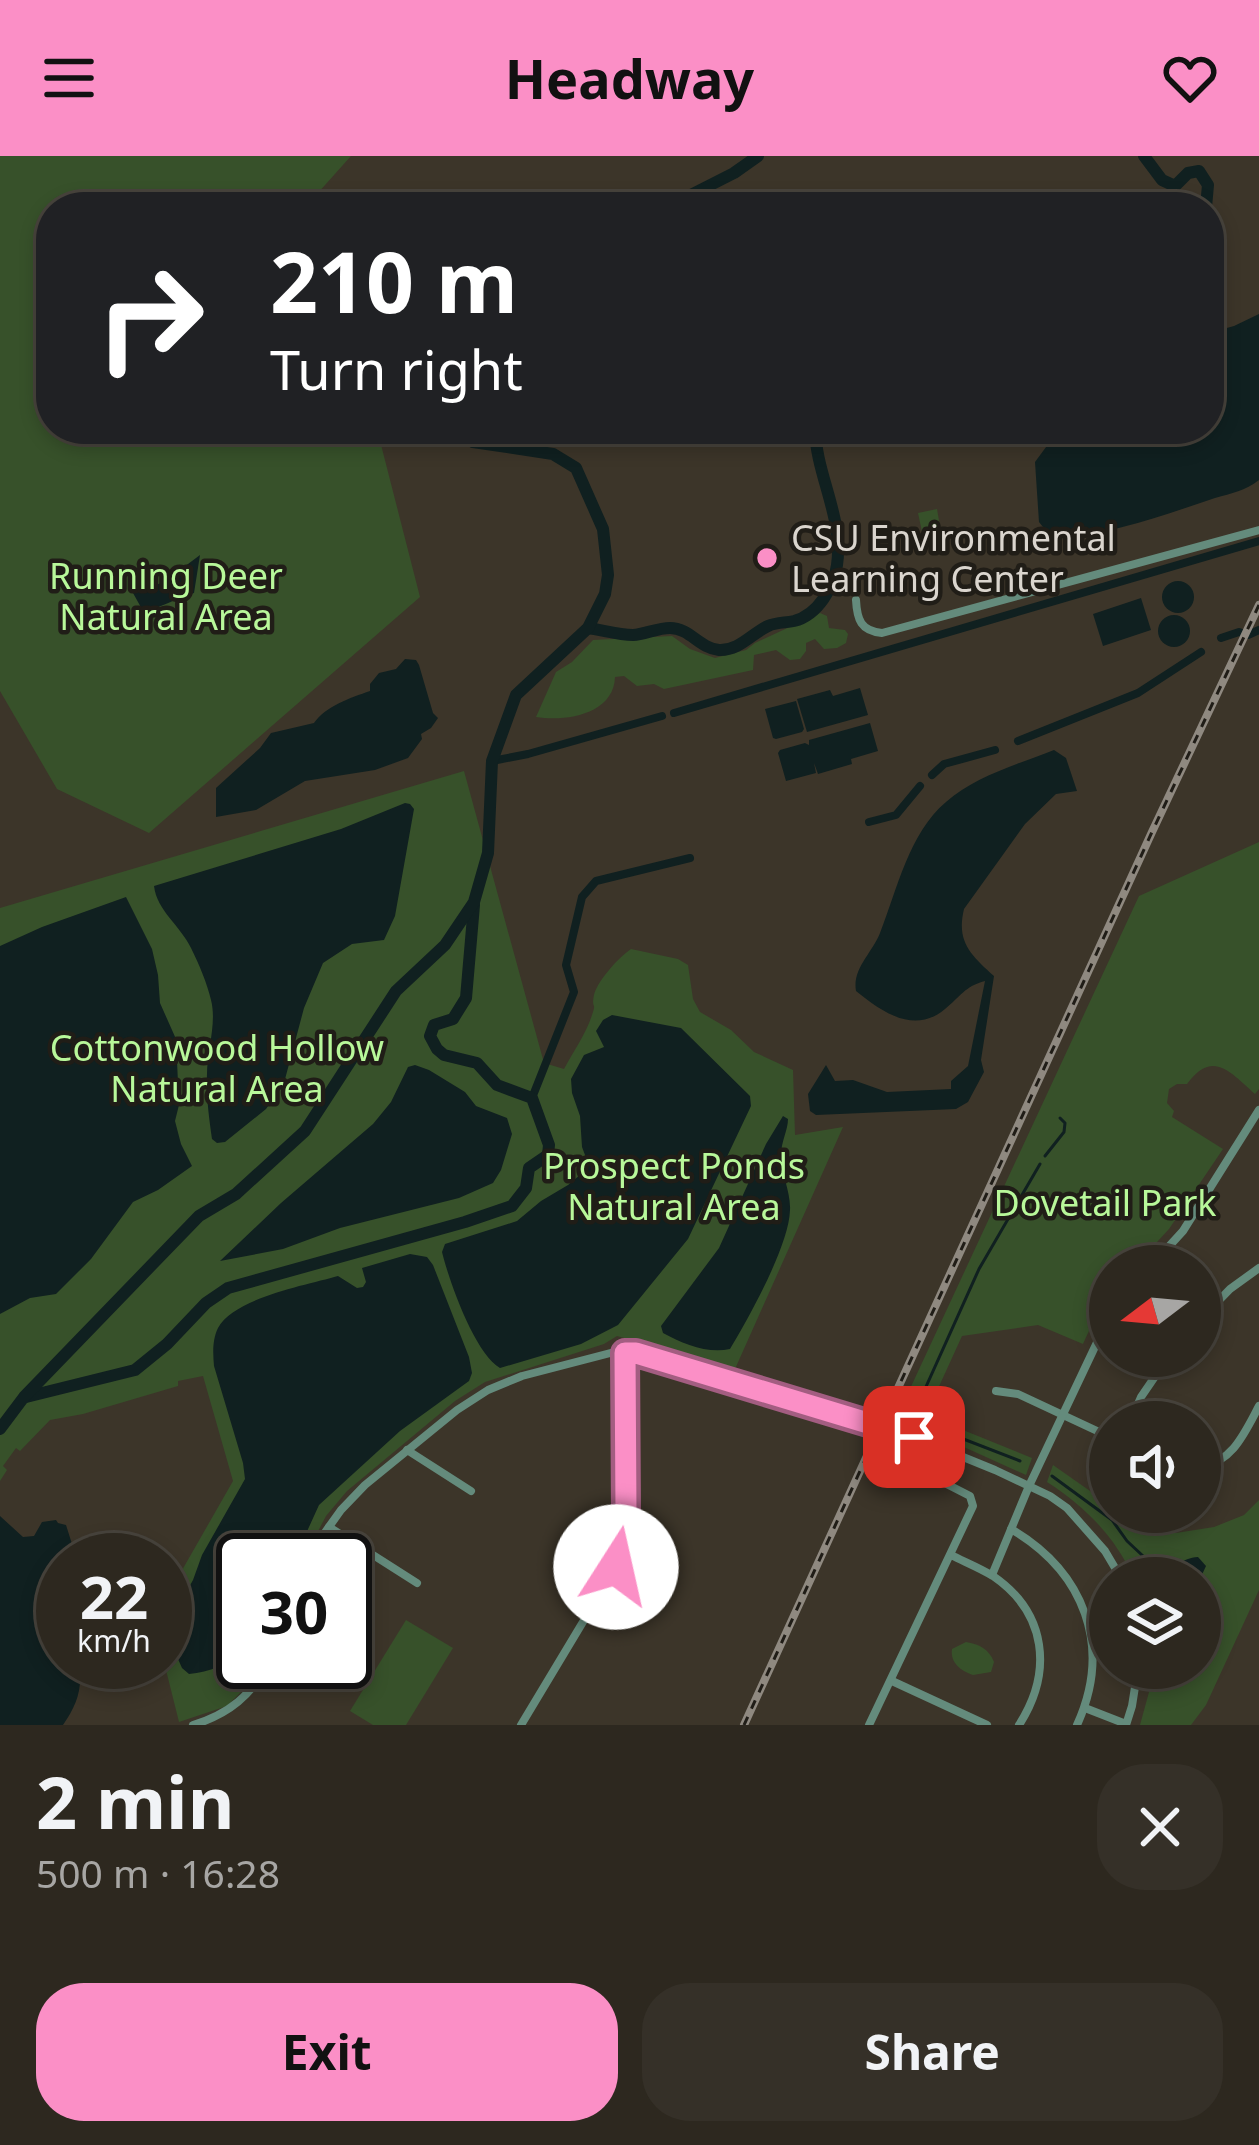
<!DOCTYPE html>
<meta charset="utf-8">
<style>
body{margin:0;font-family:"Noto Sans",sans-serif;background:#353028;color:#f1f3f6;height:100vh;display:flex;flex-direction:column;font-size:45px;white-space:nowrap}
*{box-sizing:border-box;margin:0}
p{font-size:39px;color:#a7a6a4}
.icon{flex:none;width:66px;height:66px;fill:none;stroke:currentColor;stroke-width:2;stroke-linecap:round;stroke-linejoin:round}
.map{position:relative;height:1569px;overflow:hidden}
.panel{display:flex;flex-direction:column;background:#2d281f;flex:1}
.panel>*{flex:none}
.banner{position:absolute;left:36px;top:36px;width:1188px;height:252px;border-radius:48px;box-shadow:0 6px 18px #0003,0 0 0 3px #48443d;background:#202124;color:#fff;overflow:hidden}
.needle{width:78px;rotate:254deg}
.fabs{position:absolute;left:1089px;top:1089px;display:grid;gap:24px}
.fabs a{display:grid;place-items:center;width:132px;height:132px;border-radius:50%;background:#2d281f;box-shadow:0 6px 18px #0003,0 0 0 3px #48443d;font-size:60px}
.speed{position:absolute;left:36px;top:1377px;display:flex;gap:24px;font-size:60px;font-weight:700;text-align:center}
.speed>*{display:grid;place-content:center;width:156px;height:156px;border-radius:50%;background:#2d281f;box-shadow:0 6px 18px #0003,0 0 0 3px #48443d;line-height:1}
.speed small{font-size:30px;font-weight:400}
.speed .limit{border:6px solid #111;border-radius:18px;background:#fff;color:#111}
.pin{position:absolute;display:grid;place-items:center;width:102px;height:102px;color:#fff;margin:-51px;border-radius:24px;box-shadow:0 6px 18px #0006}
.me{position:absolute;width:132px;margin:-66px;rotate:10deg;stroke-linejoin:round;filter:drop-shadow(0 0 9px #0008)}
.turn{display:flex;align-items:center;gap:42px;height:252px;padding:0 36px;font-size:54px}
.turn .icon{width:156px;height:156px;stroke-width:2.5}
.turn b{display:block;font-size:84px;line-height:102px}
.round{display:grid;place-items:center;flex:none;width:126px;height:126px;border-radius:48px;background:#353028}
.summary{display:flex;align-items:center;justify-content:space-between;height:204px;padding:0 36px}
h1{font-size:72px;font-weight:700;line-height:90px}
.action{display:flex;gap:24px;margin-top:auto;padding:24px 36px}
.action a{flex:1;height:138px;border-radius:48px;background:#fb8fc6;color:#111;font-size:48px;font-weight:700;line-height:138px;text-align:center}
.action a+a{background:#353028;color:#f1f3f6}
header{display:flex;justify-content:space-between;align-items:center;height:156px;padding:0 36px;background:#fb8fc6;color:#111;font-size:54px;font-weight:700}
.map>svg:first-child{display:block}
</style>
<header><svg class="icon" aria-label="menu" viewBox="0 0 24 24"><path d="M4 6h16M4 12h16M4 18h16"/></svg>Headway<svg class="icon" aria-label="heart" viewBox="0 0 24 24"><path d="M12 20l-8-8c-3-5 5-10 8-4 3-6 11-1 8 4z"/></svg></header>
<div class="map">
<svg width="1259" height="1569" viewBox="0 0 1259 1569">
<rect width="100%" height="100%" fill="#3c3529"/>
<g fill="#37512a">
<path d="M 0,0 L 351,0 L 317,38 L 320,51 L 51,51 L 51,273 L 377,273 L 420,441 L 149,677 L 57,633 L 0,535 Z"/>
<path d="M 937,353 L 942,382 L 924,385 L 918,357 Z"/>
<path d="M 820,457 L 827,460 L 829,472 L 845,474 L 848,478 L 846,487 L 837,492 L 824,493 L 815,483 L 806,487 L 806,495 L 800,503 L 790,504 L 776,494 L 754,499 L 753,514 L 664,533 L 654,528 L 637,530 L 624,520 L 615,521 C 614,558 566,566 536,561 L 556,516 L 572,506 L 593,484 L 672,480 L 690,493 L 715,502 L 746,494 L 755,487 Z"/>
<path d="M 464,615 L 544,907 L 564,913 C 573,896 586,878 592,859 C 597,845 591,854 594,839 C 598,824 619,801 631,793 L 678,803 L 688,809 L 693,843 L 700,856 L 731,874 L 754,896 L 793,914 L 795,979 L 843,971 L 735,1213 L 617,1180 L 604,1188 L 485,1226 L 455,1245 L 347,1335 L 326,1360 L 303,1404 L 243,1404 L 243,1506 L 260,1506 L 247,1530 L 227,1550 L 179,1566 L 164,1506 L 165,1444 L 233,1325 L 203,1220 L 178,1225 L 178,1230 L 83,1258 L 50,1264 L 20,1295 L 16,1292 L 3,1310 L 7,1314 L 0,1325 L 0,752 Z"/>
<path d="M 1259,686 L 1259,933 L 1255,938 C 1230,916 1213,893 1187,928 L 1177,928 L 1169,933 L 1167,947 L 1174,955 L 1172,961 L 1223,993 L 1169,1073 L 1135,1110 L 1110,1110 C 1110,1146 1097,1156 1083,1188 L 1038,1169 L 962,1180 L 926,1259 L 1032,1302 L 1026,1319 L 955,1287 L 895,1265 L 1139,740 Z"/>
<path d="M 1053,1309 L 1110,1349 L 1110,1356 L 1120,1356 L 1138,1369 L 1141,1356 L 1149,1356 L 1147,1370 L 1176,1377 L 1214,1371 L 1244,1359 L 1259,1344 L 1259,1434 L 1206,1549 L 1191,1569 L 1140,1569 L 1149,1536 L 1151,1512 L 1200,1512 L 1200,1422 L 1134,1422 C 1114,1380 1087,1352 1047,1326 Z"/>
<path d="M 406,1464 L 453,1492 L 406,1569 L 373,1569 L 350,1555 Z"/>
<path d="M 966,1486 C 979,1488 989,1493 994,1506 L 991,1516 L 973,1519 C 961,1515 950,1507 952,1493 Z"/>
</g>
<g fill="#102020">
<path d="M 1259,158 L 1259,324 C 1245,335 1232,337 1215,342 C 1164,359 1111,379 1056,382 L 1050,380 L 1039,366 L 1035,306 L 1049,287 L 1065,273 L 1209,273 L 1209,177 L 1234,170 Z"/>
<path d="M 200,399 L 194,437 C 176,442 162,452 143,455 L 133,437 L 164,426 Z"/>
<circle cx="1178" cy="441" r="16"/>
<path d="M 1141,442 L 1151,474 L 1103,490 L 1093,458 Z"/>
<circle cx="1174" cy="475" r="16"/>
<path d="M 405,503 L 416,504 L 419,509 L 433,557 L 438,562 L 431,572 L 421,578 L 422,583 L 408,602 L 375,614 L 305,625 L 256,654 L 216,661 L 216,632 L 260,592 L 271,577 L 314,567 C 326,550 350,542 370,535 L 370,528 L 379,517 L 396,513 Z"/>
<path d="M 860,532 L 868,559 L 807,576 L 797,543 L 830,534 L 833,540 Z"/>
<path d="M 796,545 L 804,573 L 802,576 L 776,583 L 773,582 L 765,553 Z"/>
<path d="M 870,567 L 878,595 L 851,603 L 852,608 L 818,618 L 814,607 L 816,617 L 786,625 L 778,597 L 780,594 L 805,587 L 809,589 L 809,584 Z"/>
<path d="M 1054,594 L 1066,602 L 1077,635 L 1056,638 L 1025,668 L 964,753 C 956,786 971,799 994,820 L 981,904 L 984,916 L 968,946 L 956,953 L 816,959 L 810,955 L 808,938 L 826,909 L 835,925 L 853,924 L 887,936 L 951,933 L 951,925 L 968,910 L 985,825 C 965,830 960,841 945,853 C 914,879 882,856 856,835 C 852,813 872,797 880,777 C 897,734 909,677 946,646 C 975,620 1019,608 1054,594 Z"/>
<path d="M 405,647 L 410,648 L 414,653 L 395,760 L 384,784 L 352,788 L 323,807 L 304,852 L 284,927 L 266,953 L 225,986 L 217,987 L 212,983 C 209,962 206,939 207,918 C 207,895 217,867 211,844 C 207,827 199,808 191,792 C 180,769 157,755 154,730 L 341,673 Z"/>
<path d="M 126,741 L 152,793 L 158,819 L 160,847 L 176,883 L 179,949 L 175,965 L 181,988 L 192,1010 L 158,1034 L 133,1046 L 91,1103 L 56,1138 L 30,1142 L 0,1158 L 0,790 L 42,771 Z"/>
<path d="M 612,859 L 681,872 L 750,940 L 751,950 L 688,1083 L 618,1169 L 581,1188 L 500,1212 C 475,1198 449,1125 442,1096 L 445,1088 L 517,1065 L 541,1045 L 568,1029 L 586,1014 L 588,1007 L 582,991 L 580,960 L 572,937 L 571,923 L 584,899 L 604,891 L 596,875 L 603,864 Z"/>
<path d="M 415,909 L 429,914 L 465,936 L 476,950 L 507,962 L 512,978 L 501,1014 L 493,1027 L 459,1042 L 340,1072 L 283,1093 L 220,1105 L 281,1047 L 373,968 L 391,946 L 408,911 Z"/>
<path d="M 783,960 L 788,963 C 788,974 781,986 781,999 C 781,1018 791,1036 790,1054 C 789,1090 749,1161 730,1193 C 708,1198 683,1188 663,1177 L 661,1170 L 719,1092 L 766,988 Z"/>
<path d="M 410,1098 L 427,1101 L 433,1109 L 469,1201 L 472,1217 L 469,1225 L 400,1275 L 319,1349 L 294,1404 L 243,1404 L 243,1495 C 227,1509 210,1516 189,1518 L 182,1512 L 174,1494 L 169,1467 L 193,1424 L 202,1399 L 245,1323 L 243,1307 L 214,1210 C 213,1198 212,1184 218,1172 C 234,1142 307,1129 338,1120 L 357,1132 L 363,1131 L 366,1126 L 362,1112 Z"/>
<path d="M 0,1360 L 23,1381 L 34,1380 L 42,1366 L 56,1364 L 58,1367 L 66,1369 L 72,1388 L 73,1404 L 63,1404 L 63,1436 L 50,1441 L 53,1456 L 60,1466 L 63,1506 L 78,1506 C 84,1530 77,1549 63,1569 L 0,1569 Z"/>
<path d="M 1145,1399 C 1170,1427 1172,1403 1198,1401 L 1206,1410 L 1200,1423 L 1152,1422 L 1142,1401 Z"/>
</g>
<g fill="none" stroke-linecap="round" stroke-linejoin="round">
<g stroke="#102020" stroke-width="3">
<path d="M 1045,1000 L 1064,976 L 1065,967 L 1060,962"/>
<path d="M 915,1265 L 911,1264 L 979,1113 L 1040,1008"/>
<path d="M 922,1267 L 1020,1305"/>
<path d="M 1052,1320 L 1112,1364 L 1127,1385 L 1143,1400"/>
</g>
<g stroke="#102020" stroke-width="8">
<path d="M 1221,482 L 1239,476 L 1248,479 L 1259,474"/>
<path d="M 674,557 L 1259,385"/>
<path d="M 1018,585 L 1138,537 L 1201,496"/>
<path d="M 492,605 L 528,598 L 662,560"/>
<path d="M 932,619 L 944,608 L 995,594"/>
<path d="M 869,666 L 896,659 L 920,630"/>
<path d="M 532,942 L 574,836 L 566,809 L 582,741 L 596,725 L 690,702"/>
</g>
<g stroke="#102020" stroke-width="12">
<path d="M 1144,0 L 1162,24 L 1175,30 L 1188,17 L 1199,15 L 1208,29 L 1206,51"/>
<path d="M 667,51 L 734,17 L 758,0"/>
<path d="M 919,273 C 921,276 922,279 925,282 C 936,291 981,278 994,273"/>
<path d="M 588,472 C 602,474 619,479 633,479 C 645,478 658,472 670,472 C 690,472 699,492 719,494 C 739,495 751,478 768,470 C 777,466 785,467 794,465 C 818,459 834,431 837,409 C 844,362 816,319 815,273"/>
<path d="M 26,1241 L 135,1214 L 167,1188 L 206,1147 L 228,1132 L 465,1066 L 512,1050 L 526,1032 L 529,1012 L 548,999 L 549,989 L 532,942 L 497,929 L 477,907 L 444,899 L 437,893 L 430,880 L 434,869 L 453,863 L 466,842 L 474,749"/>
<path d="M 0,1273 L 24,1241 L 199,1060 L 236,1038 L 305,975 L 396,835 L 445,789 L 474,746 L 488,697 L 492,605 L 516,539 L 588,472 L 605,438 L 608,419 L 603,373 L 576,312 L 553,298 L 473,286 L 454,273"/>
</g>
<g stroke="#648b7c" stroke-width="8">
<path d="M 856,444 C 857,464 861,475 882,477 L 1259,374"/>
<path d="M 1151,1110 L 1183,1075 L 1259,954"/>
<path d="M 1200,1164 L 1230,1133 L 1259,1112"/>
<path d="M 625,1197 L 636,1197 L 914,1281 L 995,1314 L 1050,1340 L 1067,1352 L 1105,1395 L 1121,1422"/>
<path d="M 996,1235 L 1018,1238 L 1110,1281"/>
<path d="M 1130,1266 L 1141,1241 L 1169,1200"/>
<path d="M 407,1294 L 471,1335"/>
<path d="M 1200,1312 C 1233,1305 1244,1278 1259,1250"/>
<path d="M 329,1371 L 417,1427"/>
<path d="M 1011,1373 C 1084,1416 1113,1490 1077,1569"/>
<path d="M 951,1399 C 965,1406 980,1412 993,1420 C 1047,1457 1053,1516 1019,1569"/>
<path d="M 311,1404 L 321,1382 L 341,1354 L 365,1329 L 457,1254 L 488,1234 L 522,1220 L 622,1194 L 627,1207 L 626,1356 L 616,1411 L 521,1569"/>
<path d="M 992,1419 L 1029,1330 L 1110,1159"/>
<path d="M 339,1506 L 342,1515"/>
<path d="M 892,1525 L 987,1569"/>
<path d="M 1085,1552 L 1126,1568"/>
<path d="M 193,1569 C 229,1558 252,1539 269,1506"/>
<path d="M 869,1569 L 973,1350 L 970,1340 L 931,1320"/>
<path d="M 1126,1569 L 1132,1550 L 1138,1512"/>
</g>
<g stroke="#8f8980" stroke-width="8">
<path id="rail" d="M 744,1569 L 1152,676 L 1259,449"/>
</g>
<use href="#rail" stroke="#201d17" stroke-width="3" stroke-dasharray="9" stroke-linecap="butt"/>
</g>
<g fill="none" stroke-linecap="round" stroke-linejoin="round">
<g stroke="#a35d81" stroke-width="30">
<path id="route" d="M 616,1411 L 626,1356 L 625,1197 L 636,1197 L 914,1281"/>
</g>
<use href="#route" stroke="#fb8fc6" stroke-width="21"/>
</g>
<circle fill="#fb8fc6" stroke="#201d17" stroke-width="4.5" cx="767" cy="402" r="12"/>
<g text-anchor="middle" dominant-baseline="central" stroke-width="9" stroke-linejoin="round" paint-order="stroke">
<g font-size="36" fill="#dad5ce" stroke="#201d17" text-anchor="start">
<text x="791" y="381">CSU Environmental<tspan x="791" dy="41">Learning Center</tspan></text>
</g>
<g font-size="36" fill="#b8f89a" stroke="#201d17">
<text x="166" y="419">Running Deer<tspan x="166" dy="41">Natural Area</tspan></text>
<text x="217" y="891">Cottonwood Hollow<tspan x="217" dy="41">Natural Area</tspan></text>
<text x="674" y="1009">Prospect Ponds<tspan x="674" dy="41">Natural Area</tspan></text>
<text x="1105" y="1046">Dovetail Park</text>
</g>
</g>
</svg>
<div class="fabs">
<a><svg class="needle" viewBox="-14 -14 28 28"><path d="M0-13l5 13h-10z" fill="#e53935"/><path d="M0 13l5-13h-10z" fill="#a7a6a4"/></svg></a>
<a><svg class="icon" aria-label="sound" viewBox="0 0 24 24"><path d="M4 9h4l5-4v14l-5-4H4zM17 9q2 3 0 6"/></svg></a>
<a><svg class="icon" aria-label="layers" viewBox="0 0 24 24"><path d="M12 4l9 5-9 5-9-5zM3 14l9 5 9-5"/></svg></a>
</div>
<div class="speed"><div>22<small>km/h</small></div><div class="limit">30</div></div>
<div class="pin" style="left:914px;top:1281px;background:#d93025"><svg class="icon" aria-label="arrive" viewBox="0 0 24 24"><path d="M6 21V4h12l-3 4 3 4H6"/></svg></div>
<svg class="me" style="left:616px;top:1411px" viewBox="-20 -20 40 40"><circle r="19" fill="#fff"/><path d="M0-13L10 11 0 6-10 11z" fill="#fb8fc6"/></svg>
<div class="banner">
<div class="turn"><svg class="icon" aria-label="right" viewBox="0 0 24 24"><path d="M7 20v-9h11M14 6l5 5-5 5"/></svg><div><b>210 m</b>Turn right</div></div>
</div>
</div>
<section class="panel">
<div class="summary"><div><h1>2 min</h1><p>500 m · 16:28</p></div><a class="round"><svg class="icon" aria-label="close" viewBox="0 0 24 24"><path d="M6 6l12 12M18 6L6 18"/></svg></a></div>
<div class="action"><a>Exit</a><a>Share</a></div>
</section>
